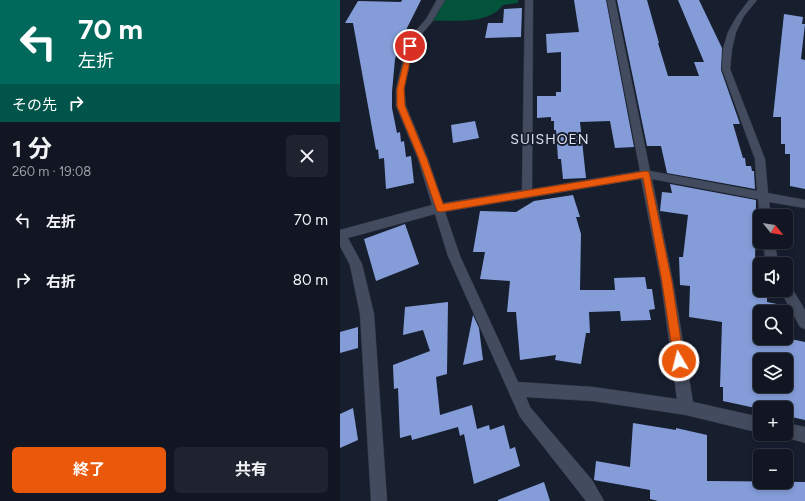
<!DOCTYPE html>
<html lang="ja">
<meta charset="utf-8">
<style>
body{margin:0;font-family:Figtree,"Noto Sans JP",sans-serif;background:#1e232f;color:#f1f3f6;height:100vh;display:flex;flex-direction:column;font-size:15px;white-space:nowrap}
*{box-sizing:border-box;margin:0}
p{font-size:13px;color:#9c9fa5}
.icon{flex:none;width:22px;height:22px;fill:none;stroke:currentColor;stroke-width:2;stroke-linecap:round;stroke-linejoin:round}
.map{position:relative;flex:1;overflow:hidden}
.details{display:flex;flex-direction:column;background:#111622;width:340px}
.details>*{flex:none}
.banner{background:#00695c;color:#fff;overflow:hidden}
.needle{width:26px;rotate:120deg}
.controls{position:absolute;left:413px;top:209px;display:grid;gap:8px}
.controls a{display:grid;place-items:center;width:40px;height:40px;border-radius:6px;background:#111622;box-shadow:0 2px 6px #0003,0 0 0 1px #303540;font-size:20px}
.pin{position:absolute;display:grid;place-items:center;width:34px;height:34px;color:#fff;margin:-17px;border:2px solid #fff;border-radius:50%;box-shadow:0 1px 4px #0007}
.me{position:absolute;width:44px;margin:-22px;rotate:352deg;stroke-linejoin:round;filter:drop-shadow(0 0 3px #0008)}
.turn{display:flex;align-items:center;gap:14px;height:84px;padding:0 12px;font-size:18px}
.turn .icon{width:52px;height:52px;stroke-width:2.5}
.turn b{display:block;font-size:28px;line-height:34px}
.then{display:flex;align-items:center;height:38px;padding:0 12px;background:#0003;gap:8px;font-size:15px}
.round{display:grid;place-items:center;flex:none;width:42px;height:42px;border-radius:6px;background:#1e232f}
.head{display:flex;align-items:center;justify-content:space-between;height:68px;padding:0 12px}
h1{font-size:24px;font-weight:700;line-height:30px}
.cta{display:flex;gap:8px;margin-top:auto;padding:8px 12px}
.cta a{flex:1;height:46px;border-radius:6px;background:#ea580c;color:#fff;font-size:16px;font-weight:700;line-height:46px;text-align:center}
.cta a+a{background:#1e232f;color:#f1f3f6}
ul{padding:0;list-style:none}
li{display:flex;align-items:center;gap:12px;height:60px;padding:0 12px}
li div{flex:1}
li b{display:block;font-size:15px}
li em{font-style:normal}
main{display:flex;flex:1;min-height:0}
.map>svg:first-child{display:block}
</style>
<main>
<section class="details">
<div class="banner">
<div class="turn"><svg class="icon" aria-label="left" viewBox="0 0 24 24"><path d="M17 20v-9H6M10 6l-5 5 5 5"/></svg><div><b>70 m</b>左折</div></div>
<div class="then">その先<svg class="icon" aria-label="right" viewBox="0 0 24 24"><path d="M7 20v-9h11M14 6l5 5-5 5"/></svg></div>
</div>
<div class="head"><div><h1>1 分</h1><p>260 m · 19:08</p></div><a class="round"><svg class="icon" aria-label="close" viewBox="0 0 24 24"><path d="M6 6l12 12M18 6L6 18"/></svg></a></div>
<ul>
<li><svg class="icon" aria-label="left" viewBox="0 0 24 24"><path d="M17 20v-9H6M10 6l-5 5 5 5"/></svg><div><b>左折</b></div><em>70 m</em></li>
<li><svg class="icon" aria-label="right" viewBox="0 0 24 24"><path d="M7 20v-9h11M14 6l5 5-5 5"/></svg><div><b>右折</b></div><em>80 m</em></li>
</ul>
<div class="cta"><a>終了</a><a>共有</a></div>
</section>
<div class="map">
<svg width="465" height="501" viewBox="0 0 465 501">
<rect width="100%" height="100%" fill="#171e2e"/>
<path fill="#02533a" d="M 105,0 L 178,0 L 178,3 L 163,5 C 148,25 115,20 93,21 Z"/>
<g fill="#849dd9" fill-rule="evenodd">
<path d="M 62,0 L 81,0 L 66,30 L 55,59 L 52,92 L 52,108 L 57,133 L 60,132 L 61,142 L 64,141 L 66,157 L 71,156 L 74,183 L 46,189 L 44,158 L 39,159 L 38,149 L 36,150 L 13,23 L 5,23 L 18,1 L 61,2 Z"/>
<path d="M 234,0 L 266,0 L 294,147 L 275,148 L 270,121 L 240,122 L 246,178 L 223,179 L 221,159 L 218,159 L 216,130 L 214,130 L 214,121 L 211,121 L 211,117 L 197,118 L 197,96 L 216,96 L 216,92 L 221,92 L 221,52 L 207,53 L 206,34 L 239,32 Z"/>
<path d="M 277,0 L 307,0 L 319,43 L 318,43 L 328,76 L 359,76 L 354,62 L 364,62 L 338,0 L 359,0 L 382,48 L 381,70 L 400,124 L 393,124 L 403,158 L 405,158 L 406,166 L 411,166 L 412,171 L 414,171 L 415,189 L 327,173 L 321,146 L 307,146 Z"/>
<path d="M 182,8 L 181,37 L 145,38 L 148,23 L 163,23 L 164,9 Z"/>
<path d="M 444,14 L 463,17 L 462,24 L 465,24 L 461,59 L 465,60 L 465,189 L 450,186 L 450,154 L 445,154 L 445,144 L 441,144 L 441,117 L 433,117 Z"/>
<path d="M 135,121 L 139,138 L 113,143 L 111,125 Z"/>
<path d="M 330,184 L 416,200 L 415,262 L 424,263 L 420,264 L 420,290 L 427,290 L 427,302 L 437,304 L 438,312 L 420,312 L 420,338 L 446,338 L 465,342 L 465,420 L 447,416 L 446,408 L 420,409 L 383,401 L 383,387 L 380,387 L 382,322 L 349,317 L 350,286 L 340,285 L 339,257 L 343,257 L 348,215 L 320,211 L 322,192 L 332,193 ZM 420,360 L 446,360 L 446,386 L 420,386 Z"/>
<path d="M 233,195 L 240,217 L 236,217 L 241,234 L 240,290 L 275,290 L 274,278 L 305,277 L 307,289 L 312,289 L 315,309 L 309,310 L 311,320 L 281,321 L 280,311 L 249,312 L 250,333 L 246,333 L 241,364 L 215,360 L 216,355 L 180,360 L 176,312 L 167,312 L 170,281 L 140,279 L 145,252 L 133,252 L 140,211 L 176,212 L 194,201 Z"/>
<path d="M 65,224 L 79,264 L 36,281 L 24,239 Z"/>
<path d="M 108,302 L 107,374 L 96,377 L 100,415 L 132,405 L 137,429 L 131,431 L 149,425 L 150,430 L 164,425 L 170,449 L 175,447 L 180,466 L 134,484 L 124,434 L 120,436 L 118,427 L 72,440 L 71,435 L 60,438 L 58,388 L 54,389 L 53,365 L 90,351 L 83,330 L 63,335 L 65,307 Z"/>
<path d="M 133,315 L 139,328 L 143,360 L 123,365 Z"/>
<path d="M 18,327 L 18,348 L 0,353 L 0,332 Z"/>
<path d="M 13,408 L 18,440 L 0,448 L 0,414 Z"/>
<path d="M 293,423 L 336,430 L 336,428 L 367,435 L 367,481 L 465,482 L 465,501 L 318,501 L 310,499 L 310,490 L 254,480 L 256,461 L 290,467 Z"/>
<path d="M 204,482 L 210,501 L 158,501 L 158,500 Z"/>
</g>
<g fill="none" stroke-linecap="round" stroke-linejoin="round">
<g stroke="#343745" stroke-width="1">
<g id="minor">
<path d="M 97,0 L 105,0 L 92,22 L 80,36 L 74,47 L 64,89 L 66,106 L 88,159 L 103,203 L 182,190 L 185,0 L 193,0 L 192,189 L 300,171 L 267,0 L 275,0 L 310,171 L 417,191 L 415,159 L 382,69 L 383,49 L 388,32 L 397,16 L 409,0 L 417,0 L 404,16 L 396,32 L 392,49 L 390,69 L 425,159 L 428,193 L 465,200 L 465,208 L 429,202 L 431,216 L 420,216 L 420,217 L 418,199 L 312,179 L 333,282 L 353,402 L 420,417 L 420,433 L 346,415 L 253,401 L 186,397 L 190,407 L 252,480 L 264,501 L 246,501 L 180,417 L 108,256 L 95,214 L 8,238 L 22,264 L 34,314 L 47,501 L 31,501 L 20,314 L 10,265 L 0,246 L 0,230 L 92,205 L 78,159 L 56,106 L 56,89 L 66,47 L 72,35 L 86,19 ZM 301,179 L 321,282 L 337,399 L 253,387 L 178,382 L 120,256 L 105,212 Z"/>
<path d="M 423,242 L 435,242 L 438,264 L 426,264 Z"/>
<path d="M 446,283 L 450,285 L 465,310 L 465,329 L 460,327 L 440,290 L 446,290 Z"/>
<path d="M 446,423 L 465,427 L 465,443 L 441,436 L 440,434 L 446,434 Z"/>
</g>
</g>
<use href="#minor" fill="#434b5e" fill-rule="evenodd"/>
</g>
<path fill="#ea580c" stroke="#983908" d="M 68,45 L 73,46 L 64,89 L 65,106 L 87,159 L 103,204 L 306,171 L 309,172 L 332,282 L 344,361 L 343,365 L 339,366 L 335,365 L 334,361 L 322,282 L 303,178 L 100,212 L 97,211 L 79,159 L 57,106 L 57,89 Z"/>
<g text-anchor="middle" dominant-baseline="central" stroke-width="4" stroke-linejoin="round" paint-order="stroke">
<g font-size="14" letter-spacing="1" fill="#dce1ed" stroke="#171e2e">
<text x="210" y="139">SUISHOEN</text>
</g>
</g>
</svg>
<div class="controls">
<a><svg class="needle" viewBox="-14 -14 28 28"><path d="M0-13l5 13h-10z" fill="#e53935"/><path d="M0 13l5-13h-10z" fill="#9c9fa5"/></svg></a>
<a><svg class="icon" aria-label="sound" viewBox="0 0 24 24"><path d="M4 9h4l5-4v14l-5-4H4zM17 9q2 3 0 6"/></svg></a>
<a><svg class="icon" aria-label="search" viewBox="0 0 24 24"><circle cx="10" cy="10" r="6"/><path d="M15 15l6 6"/></svg></a>
<a><svg class="icon" aria-label="layers" viewBox="0 0 24 24"><path d="M12 4l9 5-9 5-9-5zM3 14l9 5 9-5"/></svg></a>
<a>+</a>
<a>−</a>
</div>
<div class="pin" style="left:70px;top:46px;background:#d93025"><svg class="icon" aria-label="arrive" viewBox="0 0 24 24"><path d="M6 21V4h12l-3 4 3 4H6"/></svg></div>
<svg class="me" style="left:339px;top:361px" viewBox="-20 -20 40 40"><circle r="17" fill="#ea580c" stroke="#fff" stroke-width="3"/><path d="M0-11L8 9 0 5-8 9z" fill="#fff"/></svg>
</div>
</main>
